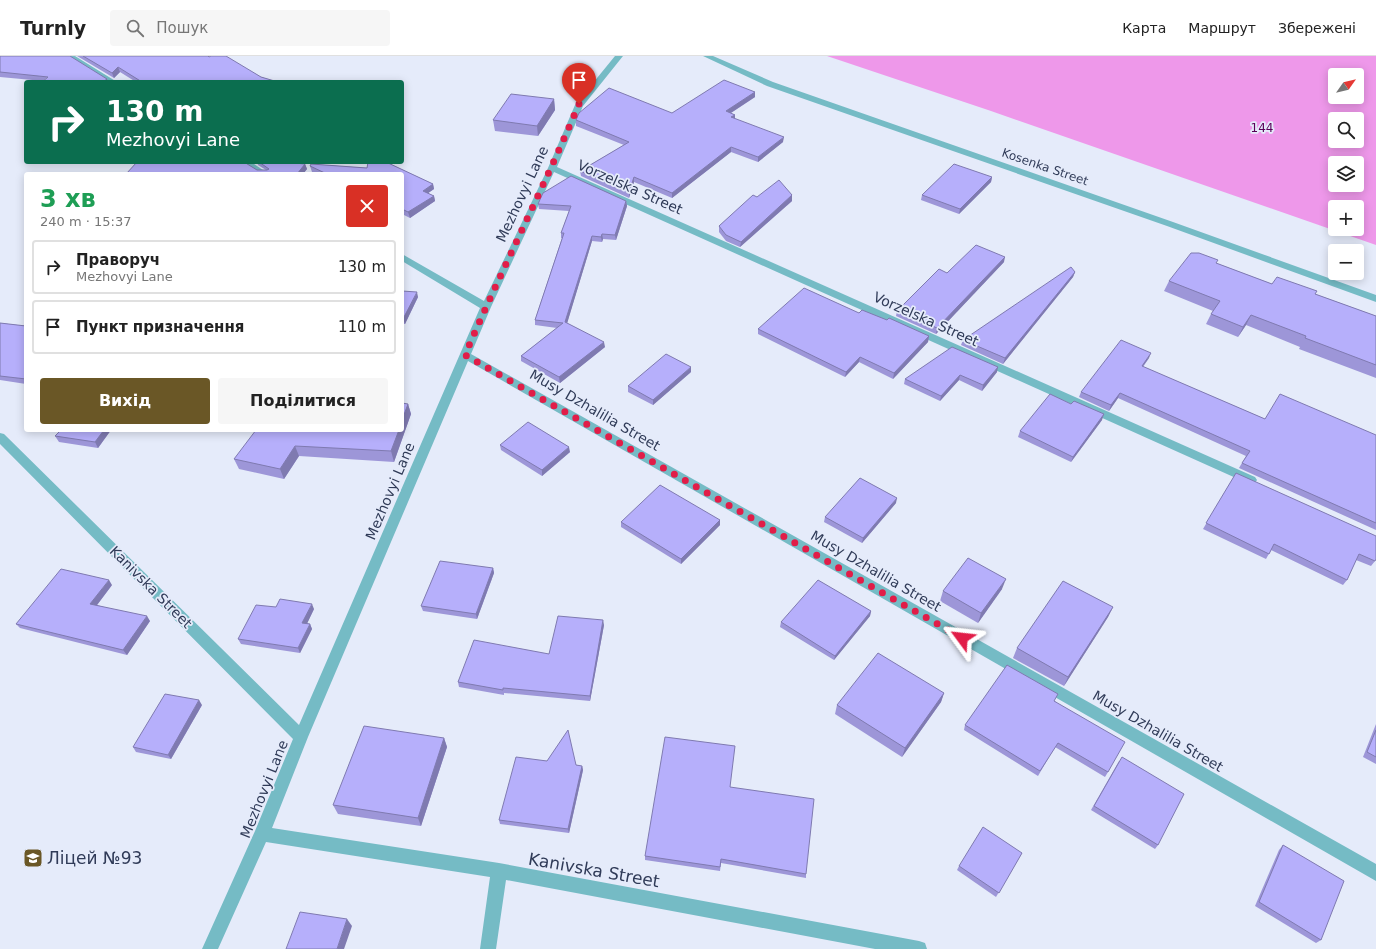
<!DOCTYPE html>
<html lang="uk">
<meta charset="utf-8">
<style>
body{margin:0;font-family:"DejaVu Sans",sans-serif;background:#f6f6f6;color:#222;height:100vh;display:flex;flex-direction:column;font-size:15px;white-space:nowrap}
*{box-sizing:border-box;margin:0}
p{font-size:13px;color:#767676}
.icon{flex:none;width:22px;height:22px;fill:none;stroke:currentColor;stroke-width:2;stroke-linecap:round;stroke-linejoin:round}
.map{position:relative;flex:1;overflow:hidden}
.details{position:absolute;left:24px;top:116px;width:380px;height:260px;display:flex;flex-direction:column;background:#fff;border-radius:4px;box-shadow:0 2px 10px #0003}
.details>*{flex:none}
.banner{position:absolute;left:24px;top:24px;width:380px;height:84px;border-radius:4px;box-shadow:0 2px 10px #0003;background:#0b6e4f;color:#fff;overflow:hidden}
.needle{width:26px;rotate:56deg}
.fabs{position:absolute;left:1328px;top:12px;display:grid;gap:8px}
.fabs a{display:grid;place-items:center;width:36px;height:36px;border-radius:4px;background:#fff;box-shadow:0 2px 10px #0003;font-size:20px}
.pin{position:absolute;display:grid;place-items:center;width:34px;height:34px;color:#fff;margin:-41px -17px;border-radius:50% 50% 50% 0;rotate:-45deg;box-shadow:0 0 4px #0007}
.pin .icon{rotate:45deg}
.me{position:absolute;width:44px;margin:-22px;rotate:300deg;stroke-linejoin:round;filter:drop-shadow(0 0 3px #0008)}
.turn{display:flex;align-items:center;gap:14px;height:84px;padding:0 16px;font-size:18px}
.turn .icon{width:52px;height:52px;stroke-width:2.5}
.turn b{display:block;font-size:28px;line-height:34px}
.round{display:grid;place-items:center;flex:none;width:42px;height:42px;border-radius:4px;background:#f6f6f6}
.head{display:flex;align-items:center;justify-content:space-between;height:68px;padding:0 16px}
h1{font-size:24px;font-weight:700;line-height:30px;color:#1e9e55}
.action{display:flex;gap:8px;margin-top:auto;padding:8px 16px}
.action a{flex:1;height:46px;border-radius:4px;background:#6a5726;color:#fff;font-size:16px;font-weight:700;line-height:46px;text-align:center}
.action a+a{background:#f6f6f6;color:#222}
ul{padding:0;list-style:none}
li{display:flex;align-items:center;gap:12px;height:54px;margin:0 8px 6px;padding:0 8px;border:2px solid #e0e0e0;border-radius:4px}
li div{flex:1}
li b{display:block;font-size:15px}
li em{font-style:normal}
header{display:flex;align-items:center;gap:24px;box-sizing:border-box;height:56px;padding:0 20px;background:#fff;border-bottom:1px solid #e0e0e0}
header strong{font-size:19px}
nav{display:flex;gap:22px;margin-inline-start:auto;font-size:14px}
.search{width:280px;height:36px;background:#f6f6f6;display:flex;align-items:center;gap:10px;box-sizing:border-box;padding:0 14px;border-radius:4px;color:#767676;font-size:15px}
.map>svg:first-child{display:block}
</style>
<header>
<strong>Turnly</strong>
<div class="search"><svg class="icon" aria-label="search" viewBox="0 0 24 24"><circle cx="10" cy="10" r="6"/><path d="M15 15l6 6"/></svg>Пошук</div>
<nav><a>Карта</a><a>Маршрут</a><a>Збережені</a></nav>
</header>
<div class="map">
<svg width="1376" height="893" viewBox="0 0 1376 893">
<rect width="100%" height="100%" fill="#e5ebfa"/>
<path fill="#ee98ea" fill-rule="evenodd" d="M 827,0 L 1376,0 L 1376,189 L 991,55 ZM 1335,19 L 1357,19 L 1357,41 L 1335,41 ZM 1335,63 L 1357,63 L 1357,85 L 1335,85 ZM 1335,107 L 1357,107 L 1357,129 L 1335,129 ZM 1335,151 L 1357,151 L 1357,173 L 1335,173 Z"/>
<g fill="none" stroke-linecap="round" stroke-linejoin="round">
<g fill="#75bbc5" fill-rule="evenodd">
<path d="M 66,0 L 75,0 L 117,26 L 107,26 Z"/>
<path d="M 615,0 L 623,0 L 583,50 L 557,111 L 1255,421 L 1257,424 L 1255,427 L 1251,428 L 1247,427 L 554,116 L 491,251 L 471,298 L 1376,808 L 1376,825 L 468,305 L 308,681 L 272,772 L 499,807 L 919,885 L 925,887 L 927,893 L 875,893 L 506,824 L 496,893 L 480,893 L 490,821 L 266,786 L 218,893 L 202,893 L 255,775 L 293,683 L 0,388 L 0,377 L 4,378 L 299,669 L 480,252 L 402,205 L 402,198 L 484,245 L 548,112 L 575,49 Z"/>
<path d="M 703,0 L 713,0 L 773,26 L 1173,166 L 1376,239 L 1376,246 L 1167,170 L 767,30 Z"/>
<path d="M 241,106 L 251,106 L 269,118 L 259,118 Z"/>
</g>
</g>
<g fill="#9d96d8">
<path d="M 0,0 L 70,0 L 43,25 L 0,21 Z"/>
<path d="M 77,0 L 208,0 L 261,21 L 278,26 L 136,26 L 120,16 L 114,22 Z"/>
<path d="M 755,36 L 755,41 L 731,57 L 735,59 L 735,63 L 783,86 L 758,106 L 731,96 L 672,142 L 634,126 L 629,142 L 581,120 L 580,115 L 624,89 L 576,70 L 576,64 L 672,57 Z"/>
<path d="M 554,43 L 555,54 L 538,80 L 495,75 L 493,64 Z"/>
<path d="M 257,106 L 284,106 L 305,108 L 307,113 L 303,118 L 257,114 L 266,114 L 258,109 Z"/>
<path d="M 368,106 L 386,106 L 433,128 L 434,133 L 428,137 L 434,140 L 435,145 L 410,162 L 402,158 L 402,118 L 317,118 L 312,116 L 310,110 L 311,108 L 367,112 Z"/>
<path d="M 992,121 L 991,126 L 959,158 L 921,144 L 922,139 Z"/>
<path d="M 792,139 L 792,145 L 740,191 L 726,185 L 719,176 L 719,170 L 757,141 Z"/>
<path d="M 626,145 L 627,150 L 616,184 L 603,183 L 602,186 L 592,185 L 567,267 L 605,291 L 560,327 L 521,305 L 521,300 L 557,272 L 535,269 L 535,264 L 562,182 L 561,182 L 561,177 L 569,155 L 539,153 L 538,148 Z"/>
<path d="M 1004,206 L 936,278 L 896,260 L 897,255 L 947,217 Z"/>
<path d="M 1216,207 L 1272,228 L 1315,238 L 1376,260 L 1376,322 L 1299,293 L 1300,291 L 1246,269 L 1238,281 L 1206,268 L 1211,258 L 1213,255 L 1164,235 L 1169,225 Z"/>
<path d="M 1075,216 L 1073,221 L 1003,308 L 961,289 L 963,284 Z"/>
<path d="M 402,235 L 418,241 L 405,268 L 402,268 Z"/>
<path d="M 859,257 L 887,264 L 929,280 L 928,286 L 893,323 L 859,306 L 845,321 L 758,278 L 758,273 Z"/>
<path d="M 0,267 L 26,270 L 26,328 L 0,324 Z"/>
<path d="M 1149,302 L 1143,311 L 1265,363 L 1376,379 L 1376,474 L 1239,412 L 1246,400 L 1118,342 L 1109,355 L 1079,341 L 1081,336 Z"/>
<path d="M 691,316 L 653,349 L 628,336 L 628,330 Z"/>
<path d="M 997,316 L 982,335 L 959,324 L 940,345 L 904,328 L 905,323 Z"/>
<path d="M 408,348 L 411,358 L 394,406 L 299,400 L 284,423 L 239,413 L 234,403 Z"/>
<path d="M 1102,364 L 1071,406 L 1018,381 L 1020,375 Z"/>
<path d="M 111,374 L 98,392 L 59,386 L 55,380 Z"/>
<path d="M 500,389 L 570,396 L 542,420 L 501,394 Z"/>
<path d="M 1236,417 L 1375,505 L 1371,510 L 1356,504 L 1347,524 L 1343,529 L 1271,494 L 1266,503 L 1203,473 Z"/>
<path d="M 896,447 L 862,487 L 824,466 L 825,461 Z"/>
<path d="M 621,466 L 720,469 L 681,508 L 621,471 Z"/>
<path d="M 493,512 L 494,517 L 477,563 L 423,555 L 421,550 Z"/>
<path d="M 112,529 L 97,549 L 150,565 L 127,599 L 20,572 L 16,568 Z"/>
<path d="M 1002,533 L 978,567 L 940,545 L 943,535 Z"/>
<path d="M 276,551 L 314,553 L 307,567 L 310,568 L 312,573 L 300,597 L 241,588 L 238,583 Z"/>
<path d="M 1113,551 L 1108,561 L 1064,630 L 1013,602 L 1017,592 Z"/>
<path d="M 871,555 L 870,560 L 834,604 L 780,571 L 781,566 Z"/>
<path d="M 604,569 L 590,645 L 504,637 L 504,639 L 459,631 L 458,626 L 549,598 Z"/>
<path d="M 944,637 L 941,646 L 902,701 L 835,658 L 837,649 Z"/>
<path d="M 1055,645 L 1108,716 L 1105,721 L 1055,691 L 1038,720 L 964,674 L 965,669 Z"/>
<path d="M 202,649 L 171,703 L 136,696 L 133,691 Z"/>
<path d="M 1376,668 L 1376,708 L 1363,701 Z"/>
<path d="M 444,682 L 447,691 L 421,770 L 338,758 L 333,749 Z"/>
<path d="M 1119,705 L 1158,789 L 1155,793 L 1091,754 Z"/>
<path d="M 576,709 L 582,710 L 583,714 L 569,777 L 500,768 L 499,764 Z"/>
<path d="M 730,731 L 806,818 L 806,822 L 721,807 L 720,815 L 645,804 L 645,800 Z"/>
<path d="M 1283,789 L 1321,884 L 1316,887 L 1255,850 L 1279,794 Z"/>
<path d="M 1022,797 L 996,841 L 957,814 L 959,810 Z"/>
</g>
<g fill="#7f7ab0">
<path d="M 118,11 L 120,16 L 114,22 L 112,17 Z"/>
<path d="M 107,23 L 108,26 L 103,26 Z"/>
<path d="M 755,36 L 755,41 L 726,60 L 726,55 Z"/>
<path d="M 554,43 L 555,54 L 538,80 L 537,70 Z"/>
<path d="M 735,59 L 735,64 L 731,61 Z"/>
<path d="M 784,81 L 783,86 L 758,106 L 758,101 Z"/>
<path d="M 731,91 L 731,96 L 672,142 L 672,137 Z"/>
<path d="M 305,108 L 307,113 L 303,118 L 297,118 Z"/>
<path d="M 634,121 L 634,126 L 629,142 L 629,136 Z"/>
<path d="M 992,121 L 991,126 L 959,158 L 960,153 Z"/>
<path d="M 433,128 L 434,133 L 424,140 L 423,135 Z"/>
<path d="M 792,139 L 792,145 L 740,191 L 741,186 Z"/>
<path d="M 434,140 L 435,145 L 410,162 L 408,156 Z"/>
<path d="M 626,145 L 627,150 L 616,184 L 615,179 Z"/>
<path d="M 602,178 L 603,183 L 602,186 L 601,181 Z"/>
<path d="M 592,180 L 592,185 L 566,271 L 565,266 Z"/>
<path d="M 1005,201 L 1004,206 L 936,278 L 937,272 Z"/>
<path d="M 1075,216 L 1073,221 L 1003,308 L 1005,302 Z"/>
<path d="M 417,236 L 418,241 L 405,268 L 403,263 Z"/>
<path d="M 1251,259 L 1246,269 L 1238,281 L 1243,271 Z"/>
<path d="M 929,280 L 928,286 L 893,323 L 894,317 Z"/>
<path d="M 604,286 L 605,291 L 560,327 L 559,321 Z"/>
<path d="M 1151,297 L 1149,302 L 1139,315 L 1142,310 Z"/>
<path d="M 860,301 L 859,306 L 845,321 L 846,316 Z"/>
<path d="M 691,311 L 691,316 L 653,349 L 653,344 Z"/>
<path d="M 998,311 L 997,316 L 982,335 L 983,329 Z"/>
<path d="M 960,319 L 959,324 L 940,345 L 941,340 Z"/>
<path d="M 1120,337 L 1118,342 L 1109,355 L 1111,349 Z"/>
<path d="M 408,348 L 411,358 L 394,406 L 391,395 L 399,374 L 402,374 L 402,364 Z"/>
<path d="M 1104,358 L 1102,364 L 1071,406 L 1073,401 Z"/>
<path d="M 104,374 L 111,374 L 98,392 L 95,386 Z"/>
<path d="M 295,390 L 299,400 L 284,423 L 280,413 Z"/>
<path d="M 569,391 L 570,396 L 542,420 L 542,414 Z"/>
<path d="M 897,442 L 896,447 L 862,487 L 863,482 Z"/>
<path d="M 720,464 L 720,469 L 681,508 L 681,503 Z"/>
<path d="M 493,512 L 494,517 L 477,563 L 476,558 Z"/>
<path d="M 1006,523 L 1002,533 L 978,567 L 981,557 Z"/>
<path d="M 109,524 L 112,529 L 94,553 L 90,548 Z"/>
<path d="M 312,548 L 314,553 L 305,572 L 302,567 Z"/>
<path d="M 1113,551 L 1108,561 L 1064,630 L 1068,621 Z"/>
<path d="M 871,555 L 870,560 L 834,604 L 835,600 Z"/>
<path d="M 147,560 L 150,565 L 127,599 L 123,594 Z"/>
<path d="M 603,564 L 604,569 L 590,645 L 590,640 Z"/>
<path d="M 310,568 L 312,573 L 300,597 L 298,592 Z"/>
<path d="M 944,637 L 941,646 L 902,701 L 905,692 Z"/>
<path d="M 199,644 L 202,649 L 171,703 L 168,699 Z"/>
<path d="M 444,682 L 447,691 L 421,770 L 418,762 Z"/>
<path d="M 582,710 L 583,714 L 569,777 L 568,773 Z"/>
<path d="M 347,863 L 352,870 L 344,893 L 337,893 Z"/>
</g>
<g fill="#b6affb" stroke="#7f7ab0">
<path d="M 0,0 L 70,0 L 107,23 L 103,26 L 42,26 L 48,21 L 0,16 Z"/>
<path d="M 83,0 L 208,0 L 209,1 L 211,0 L 226,0 L 261,21 L 278,26 L 142,26 L 118,11 L 112,17 Z"/>
<path d="M 724,24 L 755,36 L 726,55 L 735,59 L 731,61 L 784,81 L 758,101 L 731,91 L 672,137 L 634,121 L 629,136 L 580,115 L 629,86 L 576,64 L 579,57 L 609,32 L 672,57 Z"/>
<path d="M 511,38 L 554,43 L 537,70 L 493,64 Z"/>
<path d="M 137,106 L 244,106 L 257,114 L 267,114 L 269,113 L 259,106 L 284,106 L 305,108 L 297,118 L 126,118 Z"/>
<path d="M 368,106 L 386,106 L 433,128 L 423,135 L 434,140 L 408,156 L 402,153 L 402,118 L 327,118 L 310,110 L 311,108 L 367,112 Z"/>
<path d="M 954,108 L 992,121 L 960,153 L 922,139 Z"/>
<path d="M 571,120 L 626,145 L 615,179 L 602,178 L 601,181 L 592,180 L 565,266 L 604,286 L 559,321 L 521,300 L 563,267 L 535,264 L 564,177 L 561,177 L 571,150 L 538,148 L 543,137 Z"/>
<path d="M 779,124 L 792,139 L 741,186 L 726,179 L 719,170 L 753,139 L 757,141 Z"/>
<path d="M 976,189 L 1005,201 L 937,272 L 897,255 L 939,213 L 947,217 Z"/>
<path d="M 1191,197 L 1199,197 L 1218,204 L 1216,207 L 1272,228 L 1277,221 L 1317,235 L 1315,238 L 1376,260 L 1376,309 L 1305,282 L 1306,280 L 1251,259 L 1243,271 L 1211,258 L 1220,245 L 1169,225 Z"/>
<path d="M 1071,211 L 1075,216 L 1005,302 L 963,284 Z"/>
<path d="M 804,232 L 859,257 L 862,254 L 887,264 L 889,262 L 929,280 L 894,317 L 860,301 L 846,316 L 758,273 Z"/>
<path d="M 402,235 L 417,236 L 403,263 L 402,263 Z"/>
<path d="M 0,267 L 26,270 L 26,323 L 0,320 Z"/>
<path d="M 1121,284 L 1151,297 L 1142,310 L 1265,363 L 1280,338 L 1376,379 L 1376,467 L 1242,407 L 1250,395 L 1120,337 L 1111,349 L 1081,336 Z"/>
<path d="M 952,291 L 998,311 L 983,329 L 960,319 L 941,340 L 905,323 Z"/>
<path d="M 666,298 L 691,311 L 653,344 L 628,330 Z"/>
<path d="M 1050,338 L 1071,348 L 1074,345 L 1104,358 L 1073,401 L 1020,375 Z"/>
<path d="M 402,347 L 408,348 L 402,364 Z"/>
<path d="M 528,366 L 569,391 L 542,414 L 500,389 Z"/>
<path d="M 61,374 L 104,374 L 95,386 L 55,380 Z"/>
<path d="M 256,374 L 399,374 L 391,395 L 295,390 L 280,413 L 234,403 Z"/>
<path d="M 1236,417 L 1376,480 L 1376,503 L 1375,505 L 1359,498 L 1347,524 L 1274,488 L 1269,498 L 1206,467 Z"/>
<path d="M 860,422 L 897,442 L 863,482 L 825,461 Z"/>
<path d="M 660,429 L 720,464 L 681,503 L 621,466 Z"/>
<path d="M 968,502 L 1006,523 L 981,557 L 943,535 Z"/>
<path d="M 440,505 L 493,512 L 476,558 L 421,550 Z"/>
<path d="M 61,513 L 109,524 L 90,548 L 147,560 L 123,594 L 16,568 Z"/>
<path d="M 818,524 L 871,555 L 835,600 L 781,566 Z"/>
<path d="M 1063,525 L 1113,551 L 1068,621 L 1017,592 Z"/>
<path d="M 280,543 L 312,548 L 302,567 L 310,568 L 298,592 L 238,583 L 256,549 L 276,551 Z"/>
<path d="M 558,560 L 603,564 L 590,640 L 503,632 L 503,634 L 458,626 L 474,584 L 549,598 Z"/>
<path d="M 878,597 L 944,637 L 905,692 L 837,649 Z"/>
<path d="M 1007,609 L 1058,638 L 1054,645 L 1125,686 L 1108,716 L 1058,687 L 1040,715 L 965,669 Z"/>
<path d="M 165,638 L 199,644 L 168,699 L 133,691 Z"/>
<path d="M 364,670 L 444,682 L 418,762 L 333,749 Z"/>
<path d="M 568,674 L 576,709 L 582,710 L 568,773 L 499,764 L 516,701 L 547,705 Z"/>
<path d="M 1376,674 L 1376,701 L 1367,696 Z"/>
<path d="M 665,681 L 735,690 L 730,731 L 814,743 L 806,818 L 721,803 L 720,811 L 645,800 Z"/>
<path d="M 1122,701 L 1184,738 L 1158,789 L 1094,750 Z"/>
<path d="M 983,771 L 1022,797 L 999,837 L 959,810 Z"/>
<path d="M 1283,789 L 1344,825 L 1321,884 L 1259,846 Z"/>
<path d="M 300,856 L 347,863 L 337,893 L 286,893 Z"/>
</g>
<g fill="none" stroke-linecap="round" stroke-linejoin="round">
<path stroke="#e11d48" stroke-width="7" stroke-dasharray="0 12.6" d="M 579,48 C 543,133 501,215 465,299 L 962,582"/>
</g>
<defs>
<g id="school-square" transform="scale(1)"><rect x="-9" y="-9" width="18" height="18" rx="4" fill="#6a5726" stroke="#e5ebfa"/><path d="M0-5L7-2L0 1L-7-2ZM-4 1L0 2.5L4 1V4Q0 6-4 4Z" fill="#fff"/></g>
</defs>
<g fill-rule="evenodd">
<use href="#school-square" x="33" y="802"/>
</g>
<g text-anchor="middle" dominant-baseline="central" stroke-width="3.5" stroke-linejoin="round" paint-order="stroke">
<g font-size="12" fill="#590059" stroke="#e5ebfa">
<text x="1262" y="72">144</text>
</g>
<g font-size="12" fill="#303b58" stroke="#e5ebfa">
<text transform="translate(1045 111) rotate(19)">Kosenka Street</text>
</g>
<g font-size="14" fill="#303b58" stroke="#e5ebfa">
<text transform="translate(630 131) rotate(24)">Vorzelska Street</text>
<text transform="translate(522 138) rotate(-65)">Mezhovyi Lane</text>
<text transform="translate(926 263) rotate(24)">Vorzelska Street</text>
<text transform="translate(595 354) rotate(30)">Musy Dzhalilia Street</text>
<text transform="translate(390 435) rotate(-67)">Mezhovyi Lane</text>
<text transform="translate(876 515) rotate(30)">Musy Dzhalilia Street</text>
<text transform="translate(151 531) rotate(45)">Kanivska Street</text>
<text transform="translate(1158 675) rotate(30)">Musy Dzhalilia Street</text>
<text transform="translate(264 733) rotate(-68)">Mezhovyi Lane</text>
</g>
<g font-size="17" fill="#303b58" stroke="#e5ebfa" text-anchor="start">
<text x="47" y="802">Ліцей №93</text>
</g>
<g font-size="17" fill="#303b58" stroke="#e5ebfa">
<text transform="translate(594 814) rotate(10)">Kanivska Street</text>
</g>
</g>
</svg>
<div class="fabs">
<a><svg class="needle" viewBox="-14 -14 28 28"><path d="M0-13l5 13h-10z" fill="#e53935"/><path d="M0 13l5-13h-10z" fill="#767676"/></svg></a>
<a><svg class="icon" aria-label="search" viewBox="0 0 24 24"><circle cx="10" cy="10" r="6"/><path d="M15 15l6 6"/></svg></a>
<a><svg class="icon" aria-label="layers" viewBox="0 0 24 24"><path d="M12 4l9 5-9 5-9-5zM3 14l9 5 9-5"/></svg></a>
<a>+</a>
<a>−</a>
</div>
<div class="pin" style="left:579px;top:48px;background:#d93025"><svg class="icon" aria-label="arrive" viewBox="0 0 24 24"><path d="M6 21V4h12l-3 4 3 4H6"/></svg></div>
<svg class="me" style="left:962px;top:582px" viewBox="-20 -20 40 40"><path d="M0-17L14 15 0 8-14 15z" fill="#e11d48" stroke="#fff" stroke-width="4"/></svg>
<div class="banner">
<div class="turn"><svg class="icon" aria-label="right" viewBox="0 0 24 24"><path d="M7 20v-9h11M14 6l5 5-5 5"/></svg><div><b>130 m</b>Mezhovyi Lane</div></div>
</div>
<section class="details">
<div class="head"><div><h1>3 хв</h1><p>240 m · 15:37</p></div><a class="round" style="background:#d93025;color:#fff"><svg class="icon" aria-label="close" viewBox="0 0 24 24"><path d="M6 6l12 12M18 6L6 18"/></svg></a></div>
<ul>
<li><svg class="icon" aria-label="right" viewBox="0 0 24 24"><path d="M7 20v-9h11M14 6l5 5-5 5"/></svg><div><b>Праворуч</b><p>Mezhovyi Lane</p></div><em>130 m</em></li>
<li><svg class="icon" aria-label="arrive" viewBox="0 0 24 24"><path d="M6 21V4h12l-3 4 3 4H6"/></svg><div><b>Пункт призначення</b></div><em>110 m</em></li>
</ul>
<div class="action"><a>Вихід</a><a>Поділитися</a></div>
</section>
</div>
